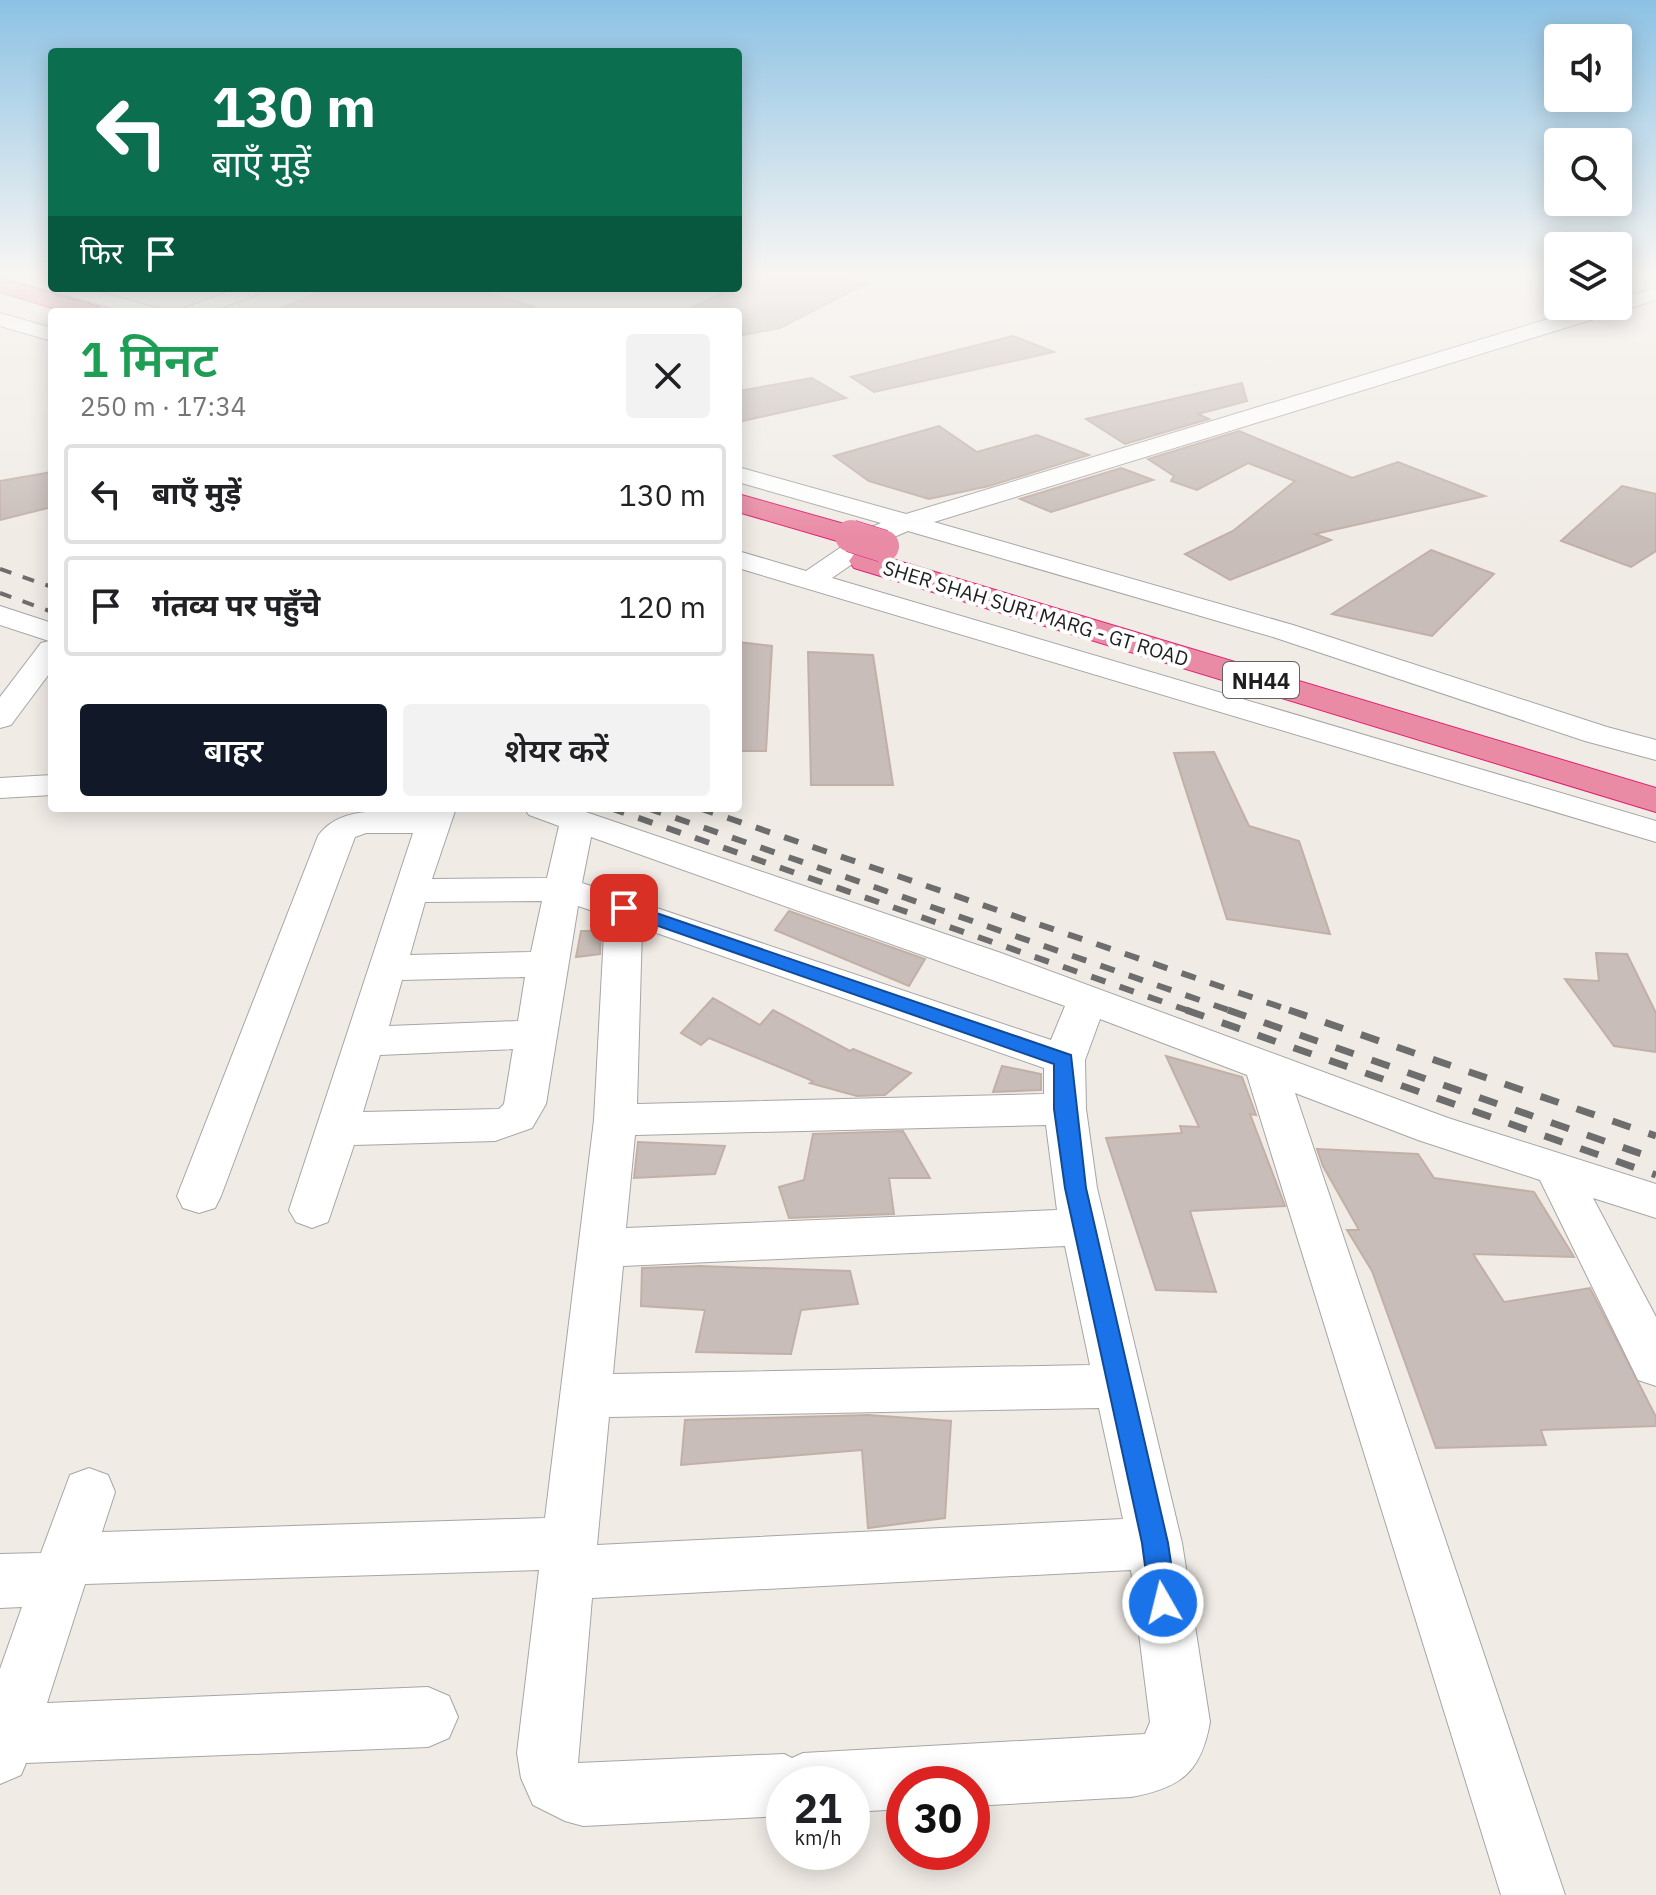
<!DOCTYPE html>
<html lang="hi">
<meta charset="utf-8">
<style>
body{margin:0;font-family:"IBM Plex Sans","Noto Sans Devanagari",sans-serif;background:#f2f2f2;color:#202124;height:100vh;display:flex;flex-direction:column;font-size:30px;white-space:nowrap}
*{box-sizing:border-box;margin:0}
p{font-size:26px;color:#757577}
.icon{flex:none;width:44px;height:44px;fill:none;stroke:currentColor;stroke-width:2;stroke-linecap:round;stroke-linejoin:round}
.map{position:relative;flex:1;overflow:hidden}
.details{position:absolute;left:48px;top:308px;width:694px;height:504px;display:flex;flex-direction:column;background:#fff;border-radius:8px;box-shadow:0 4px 20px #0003}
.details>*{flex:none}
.top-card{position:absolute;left:48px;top:48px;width:694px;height:244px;border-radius:8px;box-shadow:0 4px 20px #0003;background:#0b6e4f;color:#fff;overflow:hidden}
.buttons{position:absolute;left:1544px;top:24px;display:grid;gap:16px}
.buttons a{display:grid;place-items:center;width:88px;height:88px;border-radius:8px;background:#fff;box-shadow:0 4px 20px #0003;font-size:40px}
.speed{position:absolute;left:766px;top:1766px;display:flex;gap:16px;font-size:40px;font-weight:700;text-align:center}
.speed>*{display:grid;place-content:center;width:104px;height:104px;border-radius:50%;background:#fff;box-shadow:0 4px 20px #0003;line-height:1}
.speed small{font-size:20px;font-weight:400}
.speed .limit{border:12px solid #d22;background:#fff;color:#111}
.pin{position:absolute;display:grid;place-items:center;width:68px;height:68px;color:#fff;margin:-34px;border-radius:16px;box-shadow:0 4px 12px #0006}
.me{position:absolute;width:88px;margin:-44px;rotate:352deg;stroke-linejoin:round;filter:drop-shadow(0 0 6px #0008)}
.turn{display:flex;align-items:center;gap:28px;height:168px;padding:0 32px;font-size:36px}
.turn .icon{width:104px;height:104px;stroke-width:2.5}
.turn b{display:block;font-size:56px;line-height:68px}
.then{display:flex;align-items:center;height:76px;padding:0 32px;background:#0003;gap:16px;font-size:30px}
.round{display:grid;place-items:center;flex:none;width:84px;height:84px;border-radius:8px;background:#f2f2f2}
.head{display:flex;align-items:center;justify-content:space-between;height:136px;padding:0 32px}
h1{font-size:48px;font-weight:600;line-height:60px;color:#1e9e55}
.cta{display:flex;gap:16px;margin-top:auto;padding:16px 32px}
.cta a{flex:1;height:92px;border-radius:8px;background:#111827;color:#fff;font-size:32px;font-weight:600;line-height:92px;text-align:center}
.cta a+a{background:#f2f2f2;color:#202124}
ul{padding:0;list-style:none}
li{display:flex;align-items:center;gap:24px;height:100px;margin:0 16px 12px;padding:0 16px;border:4px solid #e0e0e0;border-radius:8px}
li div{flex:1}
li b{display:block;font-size:30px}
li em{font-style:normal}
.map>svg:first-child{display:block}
</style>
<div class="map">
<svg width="1656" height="1895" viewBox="0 0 1656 1895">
<rect width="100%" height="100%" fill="#f0ebe5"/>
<g fill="#c8bdb8" stroke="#c2b0a7" stroke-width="2">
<path d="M 764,273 L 825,273 L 865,284 L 780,328 L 738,336 L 738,312 L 683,312 Z"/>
<path d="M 329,288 L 473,288 L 534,307 L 533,312 L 272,312 Z"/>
<path d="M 1013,336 L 1054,352 L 874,392 L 851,377 Z"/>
<path d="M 812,378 L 846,398 L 738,422 L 738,391 Z"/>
<path d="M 1242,383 L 1247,401 L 1198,414 L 1209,419 L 1125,444 L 1086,419 Z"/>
<path d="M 939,426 L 977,452 L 1037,435 L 1089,455 L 989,486 L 929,499 L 869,481 L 834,456 Z"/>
<path d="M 1239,431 L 1352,478 L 1398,462 L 1485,496 L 1315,534 L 1331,540 L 1230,580 L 1185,554 L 1233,531 L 1295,481 L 1248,463 L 1197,490 L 1171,481 L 1174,476 L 1148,459 Z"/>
<path d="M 1121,468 L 1153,480 L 1051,512 L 1020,499 Z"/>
<path d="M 52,472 L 52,507 L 0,520 L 0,481 Z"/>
<path d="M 1622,486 L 1656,494 L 1656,551 L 1631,567 L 1561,541 Z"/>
<path d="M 1431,550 L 1494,574 L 1432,636 L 1332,614 Z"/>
<path d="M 738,642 L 772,646 L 766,751 L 738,751 Z"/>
<path d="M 808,652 L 873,655 L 893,785 L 811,785 Z"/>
<path d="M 1214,752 L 1249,826 L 1299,841 L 1330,934 L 1227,919 L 1174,753 Z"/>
<path d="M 789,911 L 925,959 L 909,986 L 775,930 Z"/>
<path d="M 581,931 L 601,931 L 600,954 L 576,957 Z"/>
<path d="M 1596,953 L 1627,954 L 1656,1013 L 1656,1052 L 1614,1046 L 1565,979 L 1599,981 Z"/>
<path d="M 713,998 L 760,1025 L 773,1010 L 850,1051 L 853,1049 L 911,1073 L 885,1095 L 857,1096 L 810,1083 L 813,1081 L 709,1038 L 701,1045 L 681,1033 Z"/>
<path d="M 1166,1056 L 1242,1077 L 1256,1115 L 1250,1114 L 1285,1206 L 1190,1211 L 1216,1292 L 1156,1290 L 1106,1138 L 1182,1133 L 1180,1126 L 1199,1127 Z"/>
<path d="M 1002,1066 L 1041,1074 L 1041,1090 L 993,1092 Z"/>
<path d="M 903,1131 L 930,1178 L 889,1178 L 894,1214 L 789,1218 L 779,1187 L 804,1180 L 813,1134 Z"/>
<path d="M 638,1142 L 725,1146 L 715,1174 L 634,1178 Z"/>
<path d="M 1317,1149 L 1418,1154 L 1434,1178 L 1534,1192 L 1574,1257 L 1473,1254 L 1504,1302 L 1590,1288 L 1656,1417 L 1656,1426 L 1541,1430 L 1546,1445 L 1436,1448 L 1372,1271 L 1347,1230 L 1359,1230 L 1323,1166 Z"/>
<path d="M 699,1266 L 850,1271 L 858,1304 L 801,1310 L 791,1354 L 696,1352 L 705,1310 L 641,1306 L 642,1268 Z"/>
<path d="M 868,1415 L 951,1421 L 945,1518 L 868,1528 L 862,1450 L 681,1465 L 685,1420 Z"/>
</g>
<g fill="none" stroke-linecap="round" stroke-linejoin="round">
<g stroke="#a6a6a6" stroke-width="2">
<g id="minor">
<path d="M 0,273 L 30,273 L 52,279 L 52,288 L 85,288 L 157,308 L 160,312 L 127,312 L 1,277 Z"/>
<path d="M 238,288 L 266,288 L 263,292 L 211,312 L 182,312 L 185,308 Z"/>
<path d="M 1656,288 L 1656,300 L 934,522 L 1293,625 L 1607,727 L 1656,740 L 1656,760 L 1585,741 L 1273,637 L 908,531 L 887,540 L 832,578 L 1656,821 L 1656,842 L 738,568 L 738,551 L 806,571 L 869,528 L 881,523 L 738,482 L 738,467 L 906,514 L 1591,306 L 1618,306 L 1618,298 Z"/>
<path d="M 0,313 L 52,328 L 52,341 L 0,326 Z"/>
<path d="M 0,606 L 52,623 L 52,670 L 11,725 L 0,728 L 0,697 L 41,643 L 49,641 L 0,625 Z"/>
<path d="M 52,775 L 52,795 L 0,798 L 0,778 Z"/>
<path d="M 422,808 L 456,808 L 432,879 L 547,878 L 559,826 L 529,815 L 524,808 L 574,808 L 1001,953 L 1448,1118 L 1656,1184 L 1656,1218 L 1593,1198 L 1656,1317 L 1656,1386 L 1638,1380 L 1540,1180 L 1418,1140 L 1295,1093 L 1565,1895 L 1501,1895 L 1247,1075 L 1100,1019 L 1085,1060 L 1086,1109 L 1097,1188 L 1182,1543 L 1210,1722 C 1201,1773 1180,1788 1131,1797 L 972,1806 L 972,1784 L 904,1784 L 904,1809 L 852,1812 L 852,1784 L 784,1784 L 784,1816 L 583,1826 L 565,1821 L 533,1805 L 521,1778 L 517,1753 L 539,1570 L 85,1584 L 47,1703 L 428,1687 L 449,1696 L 458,1717 L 449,1738 L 428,1747 L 26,1763 L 21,1775 L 0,1784 L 0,1669 L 22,1607 L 0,1608 L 0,1554 L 41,1553 L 70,1475 L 89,1468 L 108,1475 L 115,1492 L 102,1532 L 545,1518 L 594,1120 L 605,915 L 578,906 L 546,1104 L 532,1128 L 495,1141 L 354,1145 L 328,1222 L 312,1228 L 296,1222 L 289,1210 L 413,833 L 366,833 L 355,837 L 221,1196 L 215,1208 L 199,1213 L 183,1208 L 177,1196 L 318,836 C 339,805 387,811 420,812 ZM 591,837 L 1065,1006 L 1051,1040 L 582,883 ZM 542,901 L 531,952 L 410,955 L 425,902 ZM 642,928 L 1044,1068 L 1044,1094 L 637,1104 ZM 525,977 L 518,1021 L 389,1026 L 402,980 ZM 513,1049 L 504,1104 L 499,1109 L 363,1112 L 380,1055 ZM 1046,1125 L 1057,1210 L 626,1228 L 635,1135 ZM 1065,1246 L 1090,1365 L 613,1374 L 623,1266 ZM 1099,1408 L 1123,1519 L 597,1545 L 609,1417 ZM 1131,1570 L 1150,1722 L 1145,1734 L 803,1753 L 792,1758 L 784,1754 L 578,1763 L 592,1598 Z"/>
</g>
</g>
<g stroke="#e02076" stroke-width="2">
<g id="highway">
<path d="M 0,278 L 99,307 L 103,312 L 66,312 L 0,292 Z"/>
<path d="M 738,494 L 862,529 L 866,536 L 862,543 L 851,545 L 738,512 Z"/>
<path d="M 865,551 L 1656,788 L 1656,812 L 854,568 L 849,561 L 854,554 Z"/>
</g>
</g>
<use href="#minor" fill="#fff" fill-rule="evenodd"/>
<use href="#highway" fill="#ea8ba6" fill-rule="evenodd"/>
<g stroke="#6d6d6d" stroke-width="4" stroke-dasharray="12 12" stroke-linecap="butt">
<path d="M 0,569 L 52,587"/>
<path d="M 0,593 L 52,612"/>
</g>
<g stroke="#6d6d6d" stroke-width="6" stroke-dasharray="15 15" stroke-linecap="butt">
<path d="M 610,808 L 1192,1012"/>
<path d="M 647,808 L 1234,1012"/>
<path d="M 699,808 L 1295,1012"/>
</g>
<g stroke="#6d6d6d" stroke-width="7" stroke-dasharray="19 19" stroke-linecap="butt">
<path d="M 1186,1010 L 1656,1175"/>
<path d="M 1228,1010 L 1656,1159"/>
<path d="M 1289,1010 L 1656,1136"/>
</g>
<g stroke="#e02076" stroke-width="33" stroke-linecap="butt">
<path id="highway-bridge" d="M 851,536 L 883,546"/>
</g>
<use href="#highway-bridge" stroke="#ea8ba6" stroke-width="32"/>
</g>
<linearGradient id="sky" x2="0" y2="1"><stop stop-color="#8dc2e4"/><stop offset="0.51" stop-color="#f8f6f3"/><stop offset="1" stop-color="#f8f6f3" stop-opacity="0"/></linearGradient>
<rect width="1656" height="538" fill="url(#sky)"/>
<path fill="#1a73e8" stroke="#114b97" stroke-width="2" d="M 624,902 L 1071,1055 L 1086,1188 L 1168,1543 L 1177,1603 L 1173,1612 L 1163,1616 L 1154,1612 L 1150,1603 L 1142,1543 L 1065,1188 L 1054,1109 L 1054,1064 L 618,912 L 616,908 Z"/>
<g text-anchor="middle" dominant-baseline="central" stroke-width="8" stroke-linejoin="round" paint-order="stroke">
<g font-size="20" fill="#1f1f1f" stroke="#fff">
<text transform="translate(1036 613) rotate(17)">SHER SHAH SURI MARG - GT ROAD</text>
</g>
<rect fill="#fff" stroke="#626262" stroke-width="2" x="1223" y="662" width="76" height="36" rx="6"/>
<g font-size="22" font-weight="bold" fill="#1f1f1f">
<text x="1261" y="680">NH44</text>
</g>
</g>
</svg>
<div class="buttons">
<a><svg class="icon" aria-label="sound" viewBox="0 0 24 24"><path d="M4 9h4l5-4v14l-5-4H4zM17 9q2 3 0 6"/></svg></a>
<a><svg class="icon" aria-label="search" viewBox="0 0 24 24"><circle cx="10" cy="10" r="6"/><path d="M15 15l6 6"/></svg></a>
<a><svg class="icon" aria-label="layers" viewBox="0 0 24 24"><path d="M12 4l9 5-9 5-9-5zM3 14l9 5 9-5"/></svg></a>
</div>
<div class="speed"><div>21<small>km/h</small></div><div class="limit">30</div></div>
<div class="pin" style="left:624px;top:908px;background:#d93025"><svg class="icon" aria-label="arrive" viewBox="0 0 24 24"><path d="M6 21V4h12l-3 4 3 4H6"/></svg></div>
<svg class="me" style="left:1163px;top:1603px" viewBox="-20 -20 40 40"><circle r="17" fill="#1a73e8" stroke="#fff" stroke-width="3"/><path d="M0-11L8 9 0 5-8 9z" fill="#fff"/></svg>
<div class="top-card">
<div class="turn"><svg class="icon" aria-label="left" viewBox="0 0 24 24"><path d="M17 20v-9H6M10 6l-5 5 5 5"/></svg><div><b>130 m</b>बाएँ मुड़ें</div></div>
<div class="then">फिर<svg class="icon" aria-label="arrive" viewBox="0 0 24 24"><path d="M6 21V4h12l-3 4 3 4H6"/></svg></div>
</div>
<section class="details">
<div class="head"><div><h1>1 मिनट</h1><p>250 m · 17:34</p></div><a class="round"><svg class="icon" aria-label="close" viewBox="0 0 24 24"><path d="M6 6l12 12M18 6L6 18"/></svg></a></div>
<ul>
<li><svg class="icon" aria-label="left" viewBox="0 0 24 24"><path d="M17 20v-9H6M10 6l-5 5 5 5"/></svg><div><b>बाएँ मुड़ें</b></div><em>130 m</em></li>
<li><svg class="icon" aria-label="arrive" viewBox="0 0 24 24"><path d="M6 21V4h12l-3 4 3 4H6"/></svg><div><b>गंतव्य पर पहुँचे</b></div><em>120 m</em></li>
</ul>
<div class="cta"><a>बाहर</a><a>शेयर करें</a></div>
</section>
</div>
